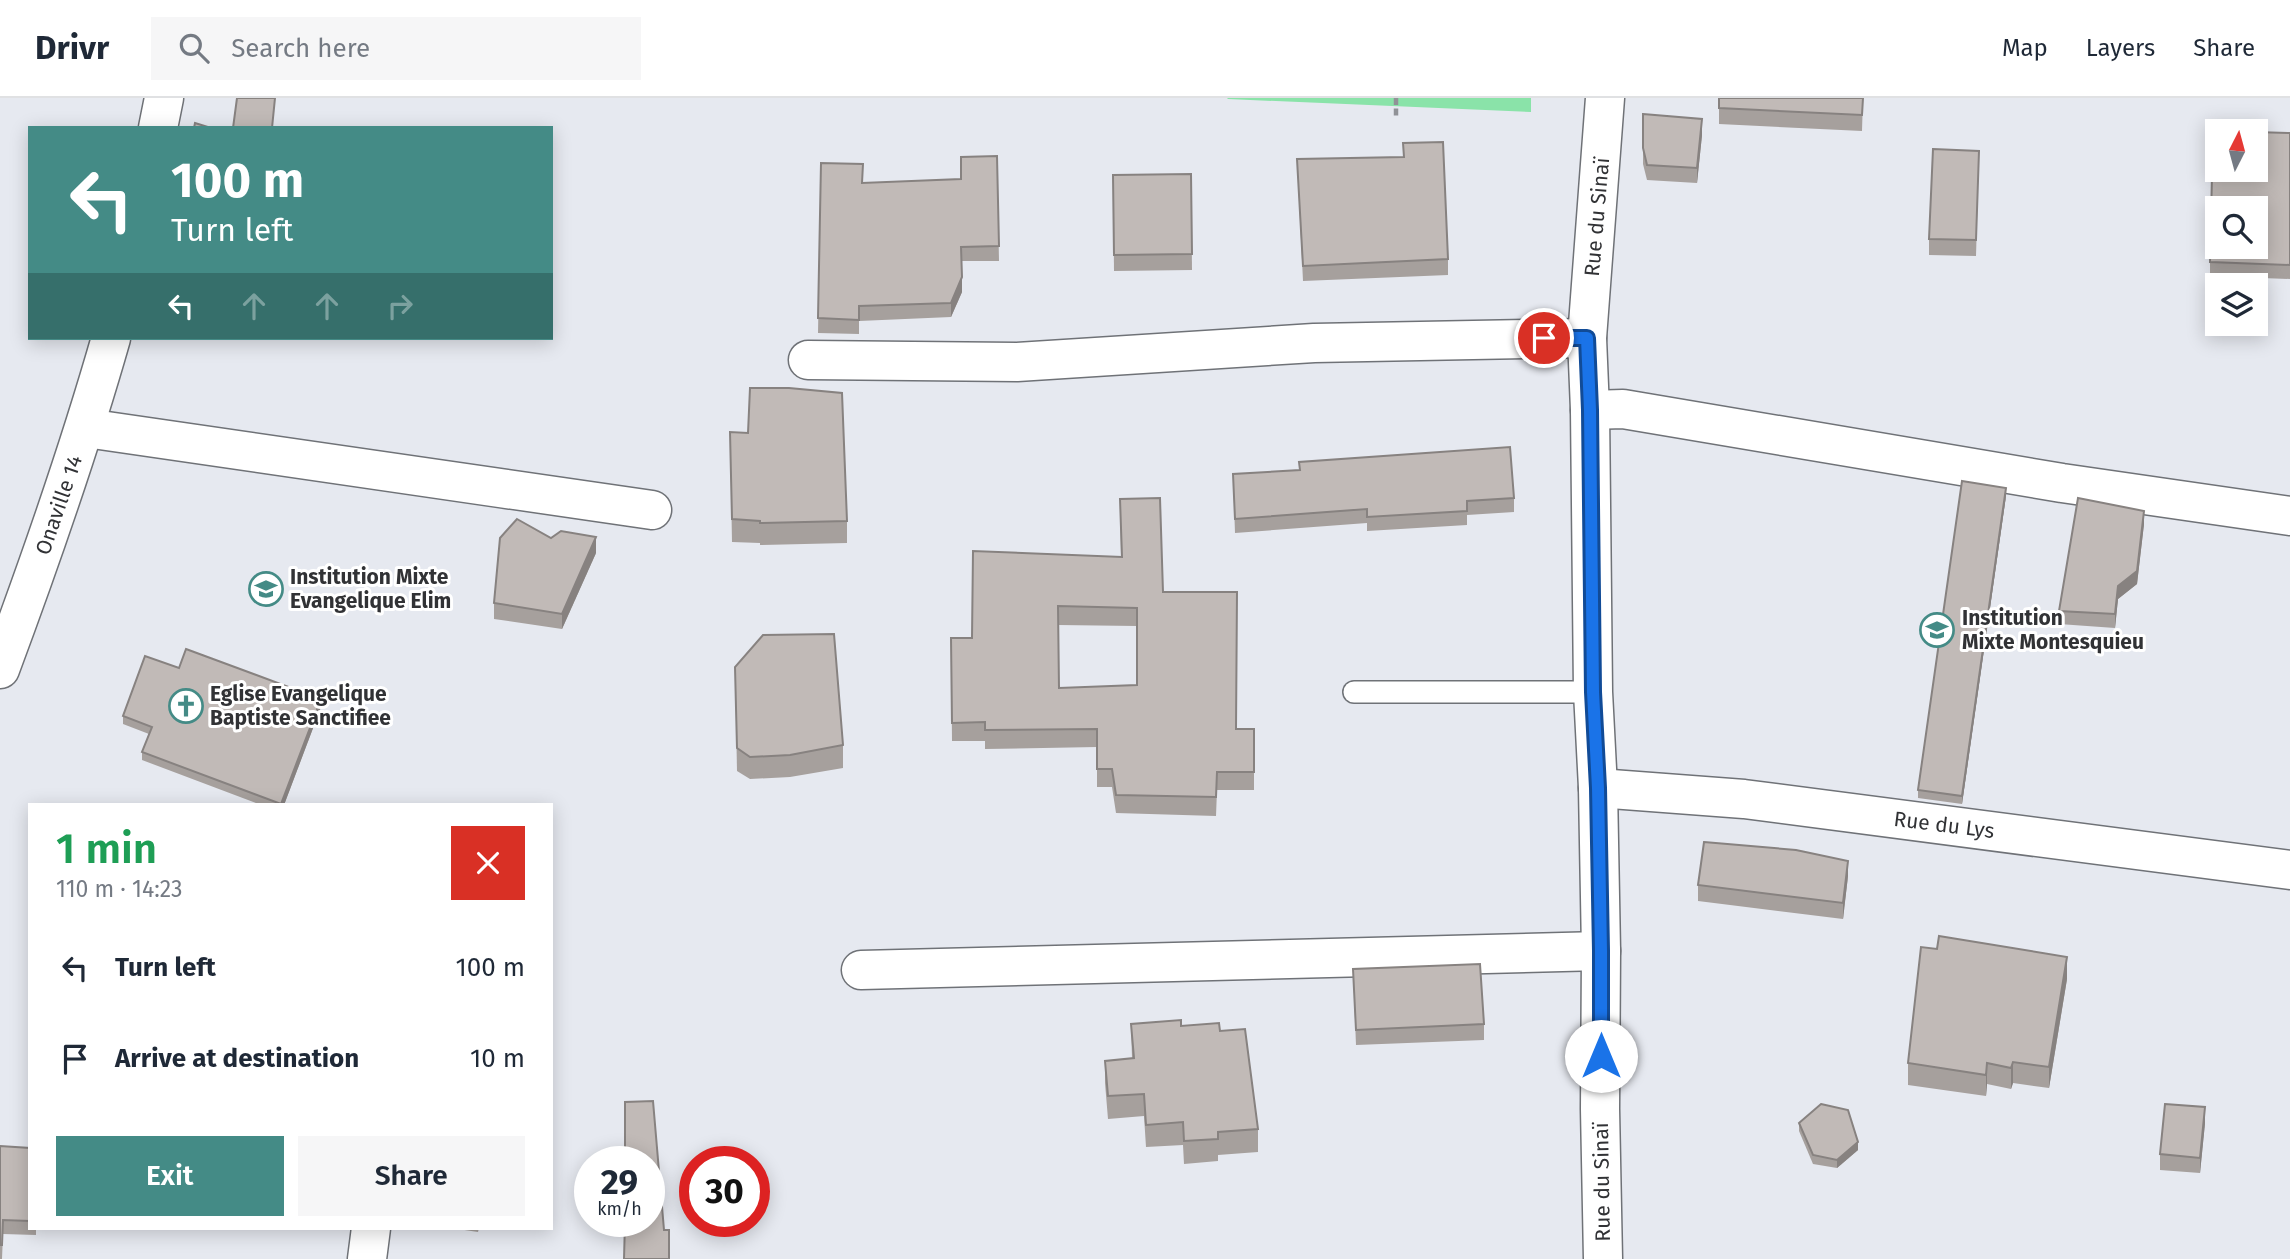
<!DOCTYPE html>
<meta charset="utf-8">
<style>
body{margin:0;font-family:"Fira Sans",sans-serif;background:#f6f6f7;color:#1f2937;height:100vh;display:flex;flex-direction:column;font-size:26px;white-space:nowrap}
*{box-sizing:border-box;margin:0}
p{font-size:23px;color:#747a83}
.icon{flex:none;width:38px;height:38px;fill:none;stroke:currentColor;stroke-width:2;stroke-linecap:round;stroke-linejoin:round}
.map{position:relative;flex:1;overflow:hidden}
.panel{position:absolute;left:28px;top:705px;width:525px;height:427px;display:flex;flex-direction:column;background:#fff;border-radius:0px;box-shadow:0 4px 18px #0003}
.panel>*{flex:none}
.guide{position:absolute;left:28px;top:28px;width:525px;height:214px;border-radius:0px;box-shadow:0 4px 18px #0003;background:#448b86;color:#fff;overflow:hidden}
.needle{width:46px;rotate:6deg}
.controls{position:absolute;left:2205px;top:21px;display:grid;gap:14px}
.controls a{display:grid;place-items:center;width:63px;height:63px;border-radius:0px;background:#fff;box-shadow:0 4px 18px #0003;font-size:35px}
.speed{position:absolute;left:574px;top:1048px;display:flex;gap:14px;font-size:35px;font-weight:700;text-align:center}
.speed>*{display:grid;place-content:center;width:91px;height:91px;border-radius:50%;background:#fff;box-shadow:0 4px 18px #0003;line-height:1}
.speed small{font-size:18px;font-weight:400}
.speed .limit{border:10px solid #d22;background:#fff;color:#111}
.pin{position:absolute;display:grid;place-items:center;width:60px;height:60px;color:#fff;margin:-30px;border:4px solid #fff;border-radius:50%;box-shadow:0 2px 7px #0007}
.me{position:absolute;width:77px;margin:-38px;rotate:0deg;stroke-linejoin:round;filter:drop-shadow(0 0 5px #0008)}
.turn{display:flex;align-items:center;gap:24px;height:147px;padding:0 28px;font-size:32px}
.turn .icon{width:91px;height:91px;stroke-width:2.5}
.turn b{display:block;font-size:49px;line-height:60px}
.lanes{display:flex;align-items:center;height:66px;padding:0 28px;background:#0003;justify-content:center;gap:35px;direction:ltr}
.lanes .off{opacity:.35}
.round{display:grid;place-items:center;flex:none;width:74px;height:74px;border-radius:0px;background:#f6f6f7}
.overview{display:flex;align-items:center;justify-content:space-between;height:119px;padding:0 28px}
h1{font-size:42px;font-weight:600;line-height:52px;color:#1e9e55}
.primary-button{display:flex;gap:14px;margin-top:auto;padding:14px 28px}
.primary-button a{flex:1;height:80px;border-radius:0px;background:#448b86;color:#fff;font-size:28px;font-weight:600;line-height:80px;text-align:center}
.primary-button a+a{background:#f6f6f7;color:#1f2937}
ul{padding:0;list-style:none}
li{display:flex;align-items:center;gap:21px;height:91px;padding:0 28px}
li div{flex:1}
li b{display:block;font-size:26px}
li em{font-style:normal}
header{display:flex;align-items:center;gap:42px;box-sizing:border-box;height:98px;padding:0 35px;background:#fff;border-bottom:2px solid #e0e1e3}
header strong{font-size:33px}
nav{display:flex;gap:38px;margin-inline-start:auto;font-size:24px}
.search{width:490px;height:63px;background:#f6f6f7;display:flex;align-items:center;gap:18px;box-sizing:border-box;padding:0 24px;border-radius:0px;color:#747a83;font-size:26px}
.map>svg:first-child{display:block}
</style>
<header>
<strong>Drivr</strong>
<div class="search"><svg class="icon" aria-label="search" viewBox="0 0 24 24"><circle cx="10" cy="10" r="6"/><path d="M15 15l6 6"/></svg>Search here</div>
<nav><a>Map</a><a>Layers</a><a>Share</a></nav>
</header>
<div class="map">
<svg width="2290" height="1161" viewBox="0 0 2290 1161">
<rect width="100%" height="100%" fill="#e6e9f0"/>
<path fill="#8ae3a9" d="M 1227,0 L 1531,0 L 1531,14 L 1228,1 Z"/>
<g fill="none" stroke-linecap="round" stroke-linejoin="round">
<g stroke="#6f7277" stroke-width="24">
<path id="service" d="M 1354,594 L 1593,594"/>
</g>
<g stroke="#6f7277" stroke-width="41">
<g id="minor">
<path d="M 158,30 L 164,0"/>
<path d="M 808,262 L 1017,264 L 1314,245 L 1587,240"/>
<path d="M 1590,312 L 1623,311 L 2062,385 L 2290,418"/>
<path d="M 86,330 L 652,412"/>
<path d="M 0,571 C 41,461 79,352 111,240"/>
<path d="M 1598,690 L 1744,701 L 2290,772"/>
<path d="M 861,872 L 1601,853"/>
<path d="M 367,1161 L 371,1130"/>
<path d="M 1603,1161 L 1600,1011 L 1601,853 L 1598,690 L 1593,594 L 1590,312 L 1587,240 L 1605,0"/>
</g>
</g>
<path stroke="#909297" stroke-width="4.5" stroke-dasharray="7 3.5" stroke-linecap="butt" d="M 1396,0 L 1396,21"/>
<use href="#service" stroke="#fff" stroke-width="21"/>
<use href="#minor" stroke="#fff" stroke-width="38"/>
</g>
<g fill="#a6a09d" fill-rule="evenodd">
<path d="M 1719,0 L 1863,0 L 1862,33 L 1719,26 Z"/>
<path d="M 1643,16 L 1702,37 L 1697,85 L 1647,82 L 1643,66 Z"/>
<path d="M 2290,35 L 2290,181 L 2210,178 L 2210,164 Z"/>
<path d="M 1403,45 L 1448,161 L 1448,177 L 1303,183 L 1297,61 L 1403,59 Z"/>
<path d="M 1979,53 L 1976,158 L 1929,157 L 1929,141 Z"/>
<path d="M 997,58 L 999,163 L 962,163 L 962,194 L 951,219 L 859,223 L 859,236 L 818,235 L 821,65 L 862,85 L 961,81 Z"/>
<path d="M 1191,76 L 1192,172 L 1114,173 L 1113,77 Z"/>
<path d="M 730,334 L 847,423 L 847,445 L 760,447 L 760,445 L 732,444 Z"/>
<path d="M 1233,376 L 1514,400 L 1514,414 L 1467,417 L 1467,427 L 1367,433 L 1367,425 L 1235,435 Z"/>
<path d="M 2006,398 L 1962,706 L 1918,700 L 1918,692 Z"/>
<path d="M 1120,401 L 1163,494 L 1236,631 L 1254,631 L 1254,692 L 1217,692 L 1216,718 L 1116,715 L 1112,689 L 1097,689 L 1097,649 L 985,651 L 985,643 L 952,643 L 951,540 L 972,540 L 1121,459 ZM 1058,527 L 1137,528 L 1137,587 L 1059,590 Z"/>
<path d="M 2144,426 L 2137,486 L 2118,501 L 2115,530 L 2059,526 L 2059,513 Z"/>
<path d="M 596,455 L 562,531 L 494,521 L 494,505 Z"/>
<path d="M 735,569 L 843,647 L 843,670 L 790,679 L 750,681 L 737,673 Z"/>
<path d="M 179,570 L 321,609 L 284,707 L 261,707 L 142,662 L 142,654 L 149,636 L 123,626 L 123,618 Z"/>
<path d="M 1848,778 L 1843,821 L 1698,803 L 1698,787 Z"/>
<path d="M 1353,871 L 1484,926 L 1484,942 L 1356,947 Z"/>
<path d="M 2067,881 L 2049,990 L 2013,985 L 2011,991 L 1987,986 L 1986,998 L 1908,987 L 1908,965 Z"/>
<path d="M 1131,926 L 1181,928 L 1220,933 L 1258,1031 L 1258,1054 L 1218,1057 L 1218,1063 L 1184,1066 L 1183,1047 L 1146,1049 L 1144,1018 L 1108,1021 L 1105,985 L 1105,963 L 1132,960 Z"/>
<path d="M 1799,1025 L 1858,1052 L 1837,1070 L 1813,1066 L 1799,1033 Z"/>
<path d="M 2205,1025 L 2200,1075 L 2160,1072 L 2160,1056 Z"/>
<path d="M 0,1048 L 30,1050 L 30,1130 L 36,1130 L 36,1137 L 3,1136 L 2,1161 L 0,1161 Z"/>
<path d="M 451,1130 L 479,1130 L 478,1134 Z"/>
</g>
<g fill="#878280">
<path d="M 1702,21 L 1702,37 L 1697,85 L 1697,70 Z"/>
<path d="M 962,179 L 962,194 L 951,219 L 951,205 Z"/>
<path d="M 2006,390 L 2006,398 L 1962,706 L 1962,698 Z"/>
<path d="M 2144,413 L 2144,426 L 2137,486 L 2118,501 L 2115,530 L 2115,516 L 2118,488 Z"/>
<path d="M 596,439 L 596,455 L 562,531 L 562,516 Z"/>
<path d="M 321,601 L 321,609 L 284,707 L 281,707 Z"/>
<path d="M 1848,763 L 1848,778 L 1843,821 L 1843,805 Z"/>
<path d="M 2067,859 L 2067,881 L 2049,990 L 2049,969 Z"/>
<path d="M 2013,964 L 2013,985 L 2011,991 L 2011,970 Z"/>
<path d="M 1987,965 L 1987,986 L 1986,998 L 1986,977 Z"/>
<path d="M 2205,1009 L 2205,1025 L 2200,1075 L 2200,1060 Z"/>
<path d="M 1858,1044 L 1858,1052 L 1837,1070 L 1837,1062 Z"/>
</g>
<g fill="#c1bab7" stroke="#878280" stroke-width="2" fill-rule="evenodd">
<path d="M 237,0 L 275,0 L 272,30 L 233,30 Z"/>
<path d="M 1719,0 L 1863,0 L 1862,17 L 1719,10 Z"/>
<path d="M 1643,16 L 1702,21 L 1697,70 L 1647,67 L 1643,50 Z"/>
<path d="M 195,25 L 211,30 L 194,30 Z"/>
<path d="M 2213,33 L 2236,33 L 2217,33 L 2217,72 L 2256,72 L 2256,34 L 2290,35 L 2290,167 L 2210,164 ZM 2217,110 L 2256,110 L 2256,149 L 2217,149 Z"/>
<path d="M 1443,44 L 1448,161 L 1303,168 L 1297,61 L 1404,59 L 1403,45 Z"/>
<path d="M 1933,51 L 1979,53 L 1976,142 L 1929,141 Z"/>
<path d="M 997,58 L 999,148 L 961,149 L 962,179 L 951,205 L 859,208 L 859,222 L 818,220 L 821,65 L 863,66 L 862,85 L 961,81 L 961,59 Z"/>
<path d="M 1191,76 L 1192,156 L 1114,157 L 1113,77 Z"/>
<path d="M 750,290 L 789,290 L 842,295 L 847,423 L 760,425 L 760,423 L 732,421 L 730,334 L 748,335 Z"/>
<path d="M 1510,349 L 1514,400 L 1467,403 L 1467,413 L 1367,419 L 1367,411 L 1235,421 L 1233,376 L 1300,372 L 1299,364 Z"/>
<path d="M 1962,383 L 2006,390 L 1962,698 L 1918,692 Z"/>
<path d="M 1160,400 L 1163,494 L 1237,494 L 1236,631 L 1254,631 L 1254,674 L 1217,674 L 1216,699 L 1116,697 L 1112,671 L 1097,671 L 1097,631 L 985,632 L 985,624 L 952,625 L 951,540 L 972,540 L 973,453 L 1122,459 L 1120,401 ZM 1058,508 L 1137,510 L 1137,587 L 1059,590 Z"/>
<path d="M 2078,400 L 2144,413 L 2137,473 L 2118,488 L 2115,516 L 2059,513 Z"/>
<path d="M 517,421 L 551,440 L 561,433 L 596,439 L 562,516 L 494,505 L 500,440 Z"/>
<path d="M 834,536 L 843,647 L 790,657 L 750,659 L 737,650 L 735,569 L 763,537 Z"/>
<path d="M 186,551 L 321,601 L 281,706 L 142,654 L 152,629 L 123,618 L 145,558 L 179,570 Z"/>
<path d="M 1704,744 L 1796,752 L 1848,763 L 1843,805 L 1698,787 Z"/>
<path d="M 1939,838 L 2067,859 L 2049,969 L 2013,964 L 2011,970 L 1987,965 L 1986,977 L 1908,965 L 1921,849 L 1937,851 Z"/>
<path d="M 1480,866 L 1484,926 L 1356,932 L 1353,871 Z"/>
<path d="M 1181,922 L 1181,928 L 1219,925 L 1220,933 L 1245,931 L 1258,1031 L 1218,1034 L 1218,1041 L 1184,1043 L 1183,1024 L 1146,1027 L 1144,996 L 1108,998 L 1105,963 L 1134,960 L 1131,926 Z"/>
<path d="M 653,1003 L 664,1132 L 669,1132 L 669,1161 L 624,1161 L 625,1124 L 649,1124 L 649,1064 L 625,1064 L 625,1004 Z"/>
<path d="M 1821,1006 L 1848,1012 L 1858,1044 L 1837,1062 L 1813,1057 L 1799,1025 Z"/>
<path d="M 2165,1006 L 2205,1009 L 2200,1060 L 2160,1056 Z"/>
<path d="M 0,1048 L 30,1050 L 30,1123 L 3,1122 L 2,1147 L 0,1147 Z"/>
</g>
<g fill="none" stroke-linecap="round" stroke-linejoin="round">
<g stroke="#114b97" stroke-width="18">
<path id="route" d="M 1544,240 L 1587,240 L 1590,312 L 1593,594 L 1598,690 L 1601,853 L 1601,958"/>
</g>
<use href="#route" stroke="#1a73e8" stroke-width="12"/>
</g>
<defs>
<g id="school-ring" transform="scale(1.75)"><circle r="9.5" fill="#fff" stroke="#448b86" stroke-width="1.5"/><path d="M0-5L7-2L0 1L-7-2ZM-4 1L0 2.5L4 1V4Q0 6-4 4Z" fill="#448b86"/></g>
<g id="church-ring" transform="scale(1.75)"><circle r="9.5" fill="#fff" stroke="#448b86" stroke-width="1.5"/><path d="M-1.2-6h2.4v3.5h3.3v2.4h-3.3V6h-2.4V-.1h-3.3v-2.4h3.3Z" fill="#448b86"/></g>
</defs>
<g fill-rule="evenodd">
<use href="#school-ring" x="266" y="491"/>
<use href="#school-ring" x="1937" y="532"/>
<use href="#church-ring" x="186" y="608"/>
</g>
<g text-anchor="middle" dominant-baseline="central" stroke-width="6" stroke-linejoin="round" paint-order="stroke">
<g font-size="21" fill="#313235" stroke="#fff">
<text transform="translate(1597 119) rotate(-85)">Rue du Sinaï</text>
<text transform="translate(59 407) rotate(-71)">Onaville 14</text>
<text transform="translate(1944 727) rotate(7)">Rue du Lys</text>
<text transform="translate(1602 1084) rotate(-91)">Rue du Sinaï</text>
</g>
<g font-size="21" font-weight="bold" fill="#313235" stroke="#fff" text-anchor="start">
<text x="290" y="479">Institution Mixte<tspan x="290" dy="24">Evangelique Elim</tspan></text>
<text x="1962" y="520">Institution<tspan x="1962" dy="24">Mixte Montesquieu</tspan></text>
<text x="210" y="596">Eglise Evangelique<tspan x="210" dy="24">Baptiste Sanctifiee</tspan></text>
</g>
</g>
</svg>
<div class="controls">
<a><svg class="needle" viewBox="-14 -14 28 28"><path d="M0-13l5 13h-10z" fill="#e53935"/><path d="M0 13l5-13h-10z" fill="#747a83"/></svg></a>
<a><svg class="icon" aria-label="search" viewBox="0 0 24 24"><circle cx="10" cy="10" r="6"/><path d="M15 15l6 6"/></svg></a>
<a><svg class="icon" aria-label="layers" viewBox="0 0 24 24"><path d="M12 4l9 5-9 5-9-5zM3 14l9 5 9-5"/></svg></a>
</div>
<div class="speed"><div>29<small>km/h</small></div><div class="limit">30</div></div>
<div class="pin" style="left:1544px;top:240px;background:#d93025"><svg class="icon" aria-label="arrive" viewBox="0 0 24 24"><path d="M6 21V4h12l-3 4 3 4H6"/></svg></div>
<svg class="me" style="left:1601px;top:958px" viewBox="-20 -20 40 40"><circle r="19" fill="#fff"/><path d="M0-13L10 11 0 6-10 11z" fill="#1a73e8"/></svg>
<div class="guide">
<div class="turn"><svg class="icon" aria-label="left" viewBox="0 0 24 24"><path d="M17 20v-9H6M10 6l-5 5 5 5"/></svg><div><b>100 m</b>Turn left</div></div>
<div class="lanes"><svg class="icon" aria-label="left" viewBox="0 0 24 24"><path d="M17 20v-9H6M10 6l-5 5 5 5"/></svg><svg class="icon off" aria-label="ahead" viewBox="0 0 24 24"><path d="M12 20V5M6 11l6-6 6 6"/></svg><svg class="icon off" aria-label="ahead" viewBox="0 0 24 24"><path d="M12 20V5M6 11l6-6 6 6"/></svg><svg class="icon off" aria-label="right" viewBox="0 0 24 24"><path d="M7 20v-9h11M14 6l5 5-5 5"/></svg></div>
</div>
<section class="panel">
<div class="overview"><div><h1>1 min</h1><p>110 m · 14:23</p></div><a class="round" style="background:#d93025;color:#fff"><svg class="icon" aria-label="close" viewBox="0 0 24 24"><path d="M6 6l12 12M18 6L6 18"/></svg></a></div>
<ul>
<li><svg class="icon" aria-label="left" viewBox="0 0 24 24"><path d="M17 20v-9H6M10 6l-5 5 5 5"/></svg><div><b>Turn left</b></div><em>100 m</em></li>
<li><svg class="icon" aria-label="arrive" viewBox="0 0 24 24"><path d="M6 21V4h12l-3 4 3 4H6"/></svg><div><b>Arrive at destination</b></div><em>10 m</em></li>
</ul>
<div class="primary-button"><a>Exit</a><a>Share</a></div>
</section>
</div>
